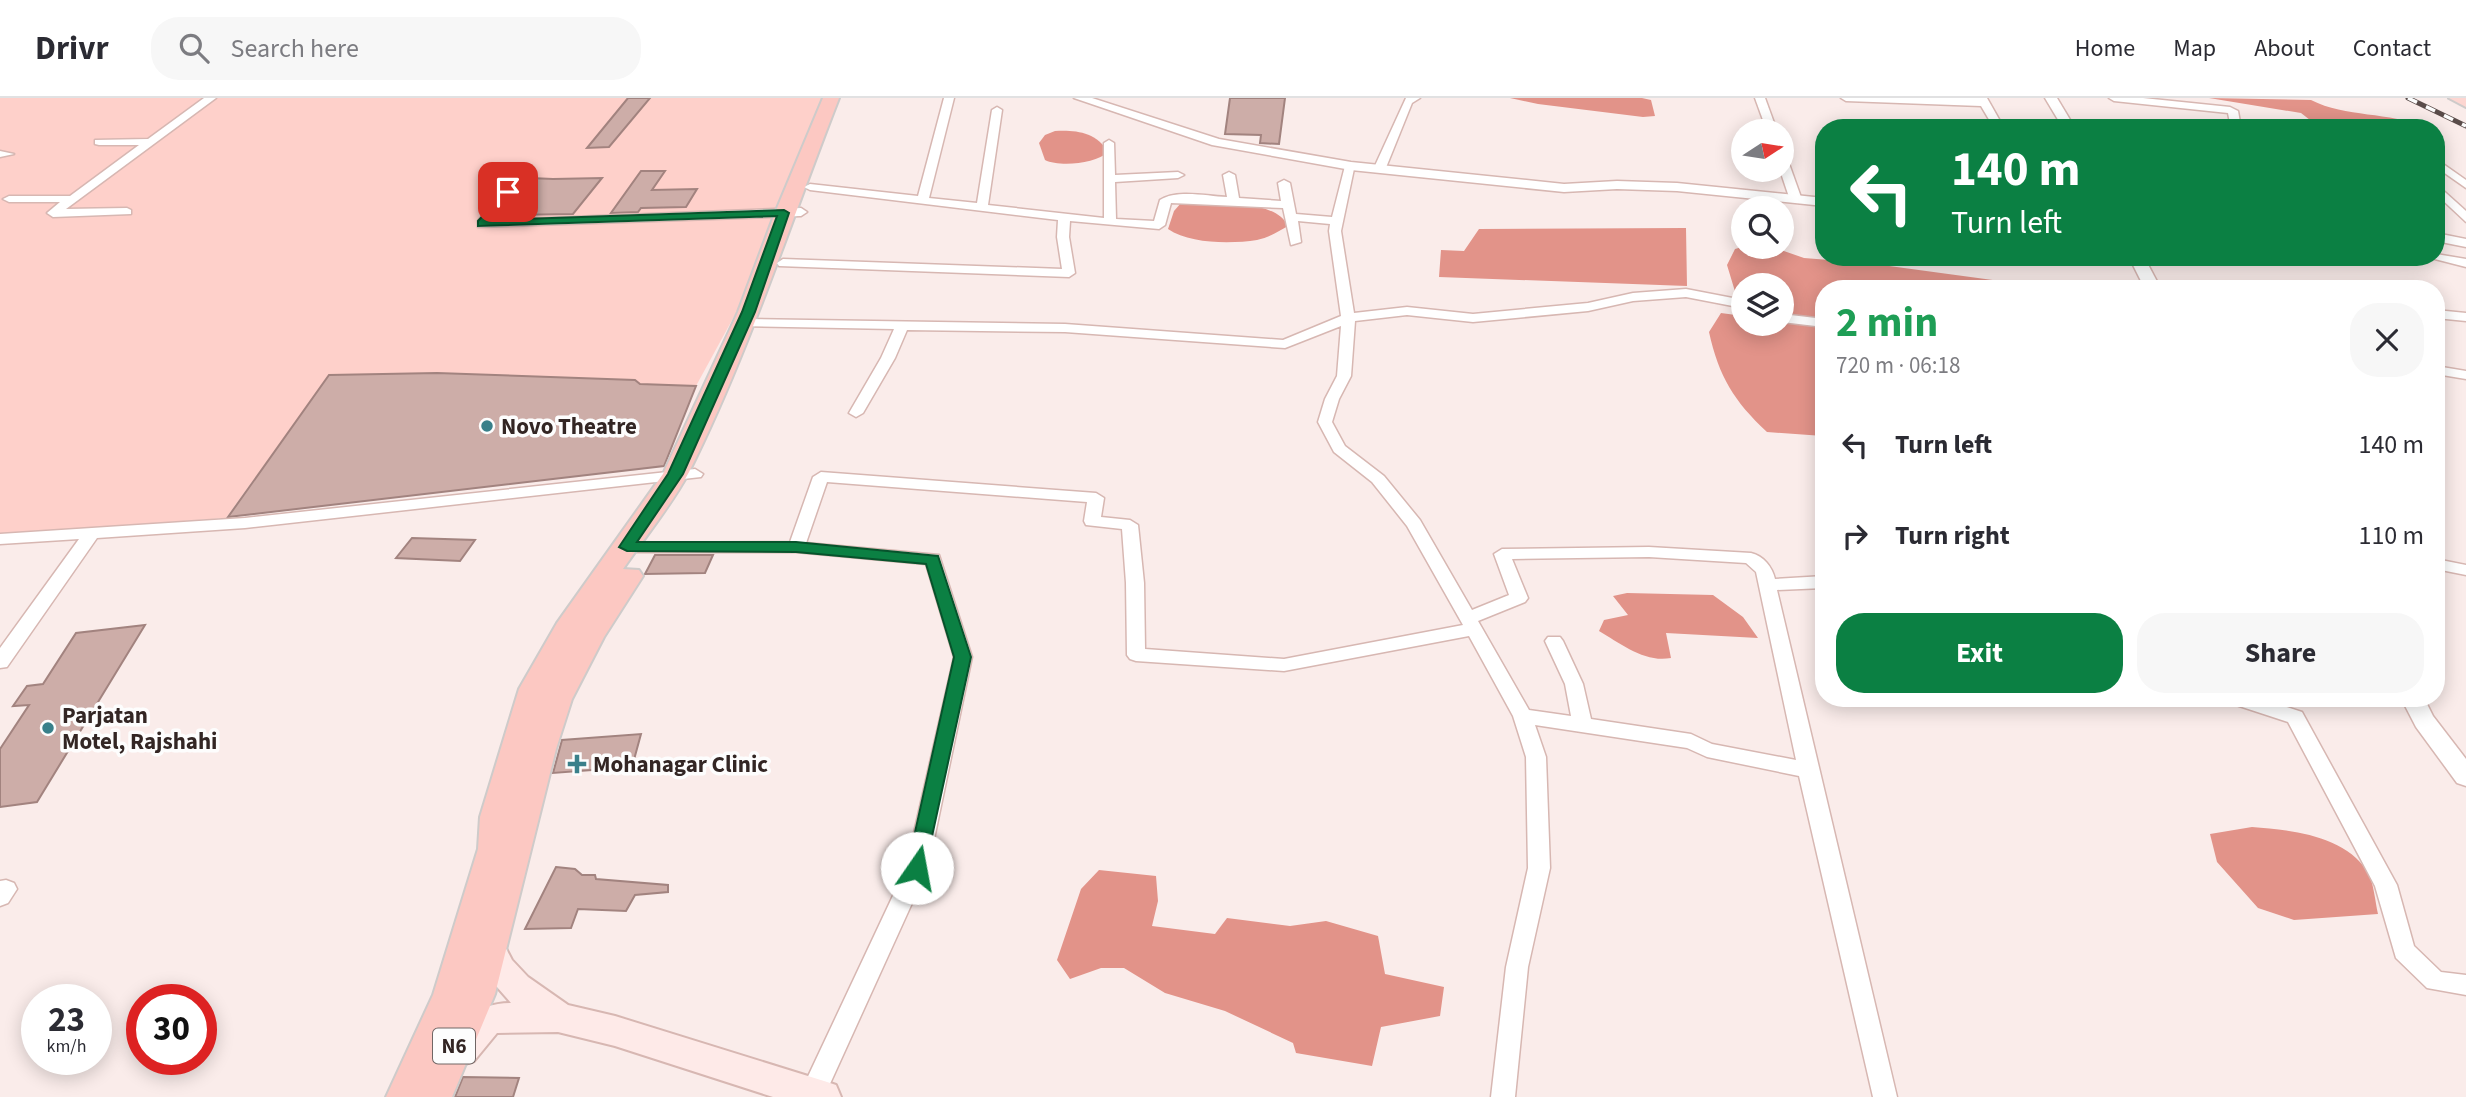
<!DOCTYPE html>
<meta charset="utf-8">
<style>
body{margin:0;font-family:"Source Sans 3",sans-serif;background:#f7f7f7;color:#2b2b33;height:100vh;display:flex;flex-direction:column;font-size:26px;white-space:nowrap}
*{box-sizing:border-box;margin:0}
p{font-size:23px;color:#7c7c81}
.icon{flex:none;width:38px;height:38px;fill:none;stroke:currentColor;stroke-width:2;stroke-linecap:round;stroke-linejoin:round}
.map{position:relative;flex:1;overflow:hidden}
.drawer{position:absolute;left:1815px;top:182px;width:630px;height:427px;display:flex;flex-direction:column;background:#fff;border-radius:28px;box-shadow:0 4px 18px #0003}
.drawer>*{flex:none}
.banner{position:absolute;left:1815px;top:21px;width:630px;height:147px;border-radius:28px;box-shadow:0 4px 18px #0003;background:#0b8043;color:#fff;overflow:hidden}
.needle{width:46px;rotate:78deg}
.tools{position:absolute;left:1731px;top:21px;display:grid;gap:14px}
.tools a{display:grid;place-items:center;width:63px;height:63px;border-radius:50%;background:#fff;box-shadow:0 4px 18px #0003;font-size:35px}
.speed{position:absolute;left:21px;top:886px;display:flex;gap:14px;font-size:35px;font-weight:700;text-align:center}
.speed>*{display:grid;place-content:center;width:91px;height:91px;border-radius:50%;background:#fff;box-shadow:0 4px 18px #0003;line-height:1}
.speed small{font-size:18px;font-weight:400}
.speed .limit{border:10px solid #d22;background:#fff;color:#111}
.pin{position:absolute;display:grid;place-items:center;width:60px;height:60px;color:#fff;margin:-30px;border-radius:14px;box-shadow:0 4px 10px #0006}
.me{position:absolute;width:77px;margin:-38px;rotate:12deg;stroke-linejoin:round;filter:drop-shadow(0 0 5px #0008)}
.turn{display:flex;align-items:center;gap:24px;height:147px;padding:0 21px;font-size:32px}
.turn .icon{width:91px;height:91px;stroke-width:2.5}
.turn b{display:block;font-size:49px;line-height:60px}
.round{display:grid;place-items:center;flex:none;width:74px;height:74px;border-radius:28px;background:#f7f7f7}
.summary{display:flex;align-items:center;justify-content:space-between;height:119px;padding:0 21px}
h1{font-size:42px;font-weight:700;line-height:52px;color:#1e9e55}
.button{display:flex;gap:14px;margin-top:auto;padding:14px 21px}
.button a{flex:1;height:80px;border-radius:28px;background:#0b8043;color:#fff;font-size:28px;font-weight:700;line-height:80px;text-align:center}
.button a+a{background:#f7f7f7;color:#2b2b33}
ul{padding:0;list-style:none}
li{display:flex;align-items:center;gap:21px;height:91px;padding:0 21px}
li div{flex:1}
li b{display:block;font-size:26px}
li em{font-style:normal}
header{display:flex;align-items:center;gap:42px;box-sizing:border-box;height:98px;padding:0 35px;background:#fff;border-bottom:2px solid #e1e1e2}
header strong{font-size:33px}
nav{display:flex;gap:38px;margin-inline-start:auto;font-size:24px}
.search{width:490px;height:63px;background:#f7f7f7;display:flex;align-items:center;gap:18px;box-sizing:border-box;padding:0 24px;border-radius:28px;color:#7c7c81;font-size:26px}
.map>svg:first-child{display:block}
</style>
<header>
<strong>Drivr</strong>
<div class="search"><svg class="icon" aria-label="search" viewBox="0 0 24 24"><circle cx="10" cy="10" r="6"/><path d="M15 15l6 6"/></svg>Search here</div>
<nav><a>Home</a><a>Map</a><a>About</a><a>Contact</a></nav>
</header>
<div class="map">
<svg width="2466" height="999" viewBox="0 0 2466 999">
<rect width="100%" height="100%" fill="#faecea"/>
<path fill="#fed0ca" d="M 0,0 L 829,0 L 755,180 L 696,288 L 640,286 L 634,282 L 437,275 L 329,277 L 226,420 L 0,436 Z"/>
<g fill="#e29389">
<path d="M 1510,0 L 1642,0 L 1651,2 L 1655,18 L 1643,19 L 1538,6 Z"/>
<path d="M 2209,0 L 2311,2 C 2346,20 2388,13 2427,30 L 2316,30 L 2303,28 L 2299,23 L 2310,22 L 2301,15 Z"/>
<path d="M 1055,33 C 1076,32 1096,34 1108,54 C 1096,66 1059,69 1045,62 L 1039,45 L 1045,37 Z"/>
<path d="M 1181,105 C 1210,106 1274,99 1288,128 C 1278,134 1267,140 1257,142 C 1231,146 1190,146 1168,131 L 1174,113 Z"/>
<path d="M 1686,130 L 1687,188 L 1439,179 L 1441,152 L 1464,153 L 1479,131 Z"/>
<path d="M 1742,149 L 1781,152 L 1804,160 L 1867,165 L 2000,183 L 2016,191 L 1824,191 L 1823,223 L 1782,215 L 1782,187 L 1743,187 L 1743,203 L 1737,200 L 1727,167 L 1735,151 Z"/>
<path d="M 1721,215 L 1743,218 L 1743,226 L 1782,226 L 1782,223 L 1816,228 L 1823,232 L 1823,338 L 1767,334 C 1734,303 1719,279 1709,234 Z"/>
<path d="M 1627,495 L 1713,497 L 1743,519 L 1758,540 L 1666,535 L 1671,560 C 1645,565 1621,546 1599,533 L 1604,522 L 1628,517 L 1613,498 Z"/>
<path d="M 2252,729 C 2290,732 2344,737 2367,773 C 2374,784 2375,804 2378,816 L 2294,822 L 2258,810 L 2217,764 L 2210,736 Z"/>
<path d="M 1099,772 L 1156,778 L 1158,803 L 1152,828 L 1215,836 L 1227,820 L 1290,828 L 1326,823 L 1378,838 L 1385,876 L 1444,889 L 1440,918 L 1381,929 L 1372,968 L 1296,955 L 1293,945 L 1225,913 L 1165,895 L 1124,870 L 1101,870 L 1070,881 L 1057,862 L 1081,791 Z"/>
</g>
<g fill="#cdada8" stroke="#a2837f" stroke-width="2">
<path d="M 628,0 L 650,0 L 609,49 L 587,50 Z"/>
<path d="M 1230,0 L 1285,0 L 1279,46 L 1260,45 L 1261,37 L 1225,36 Z"/>
<path d="M 641,73 L 665,73 L 652,92 L 697,91 L 686,109 L 641,110 L 638,114 L 611,115 Z"/>
<path d="M 530,80 L 553,81 L 602,80 L 573,116 L 500,117 Z"/>
<path d="M 437,275 L 635,282 L 640,286 L 696,288 L 664,368 L 228,419 L 329,277 Z"/>
<path d="M 412,440 L 475,442 L 460,463 L 396,460 Z"/>
<path d="M 655,457 L 713,457 L 705,475 L 645,476 Z"/>
<path d="M 145,527 L 37,704 L 0,709 L 0,651 L 29,607 L 13,608 L 27,588 L 43,586 L 76,535 Z"/>
<path d="M 641,636 L 632,669 L 553,675 L 562,642 Z"/>
<path d="M 556,769 L 575,771 L 582,777 L 595,777 L 596,781 L 668,787 L 668,794 L 635,797 L 626,813 L 578,811 L 571,830 L 525,831 Z"/>
<path d="M 463,979 L 519,980 L 513,999 L 455,999 Z"/>
</g>
<g fill="none" stroke-linecap="round" stroke-linejoin="round">
<g stroke="#d7b7b2" stroke-width="3">
<g id="minor">
<path d="M 204,0 L 216,0 L 66,111 L 127,110 L 131,112 L 131,116 L 53,119 L 47,115 L 60,104 L 9,104 L 3,101 L 9,98 L 70,98 L 139,47 L 99,47 L 95,46 L 95,42 L 148,41 Z"/>
<path d="M 944,0 L 954,0 L 929,100 L 977,105 L 992,12 L 997,9 L 1002,12 L 988,107 L 1104,120 L 1104,45 L 1109,42 L 1114,45 L 1115,77 L 1178,74 L 1184,77 L 1178,80 L 1115,84 L 1116,121 L 1154,123 L 1160,102 C 1176,91 1208,98 1227,99 L 1223,77 L 1229,74 L 1235,77 L 1239,100 L 1281,103 L 1278,85 L 1284,82 L 1290,85 L 1296,116 L 1332,119 L 1345,68 L 1355,66 L 1341,133 L 1354,215 L 1407,209 L 1473,216 L 1588,205 L 1633,195 L 1686,191 L 1743,202 L 1743,210 L 1686,199 L 1633,203 L 1588,213 L 1473,224 L 1407,217 L 1355,223 L 1351,278 L 1339,301 L 1332,324 L 1345,348 L 1384,378 L 1420,422 L 1472,512 L 1509,497 L 1494,456 L 1502,451 L 1649,449 L 1751,455 C 1764,458 1772,469 1775,481 L 1824,478 L 1824,490 L 1777,492 L 1897,999 L 1873,999 L 1799,678 L 1707,659 L 1687,650 L 1535,627 L 1546,659 L 1550,770 L 1528,869 L 1515,999 L 1491,999 L 1506,869 L 1528,770 L 1526,659 L 1513,618 L 1469,538 L 1284,573 L 1136,563 L 1130,561 L 1127,557 L 1126,485 L 1122,431 L 1086,427 L 1084,423 L 1087,404 L 827,384 L 806,445 L 939,457 L 972,559 L 928,770 L 824,999 L 802,999 L 801,995 L 804,987 L 906,770 L 954,559 L 926,466 L 796,454 L 627,454 L 619,449 L 621,445 L 790,444 L 813,379 L 821,374 L 1096,395 L 1104,400 L 1101,419 L 1130,422 L 1138,427 L 1144,485 L 1145,551 L 1284,561 L 1463,527 L 1407,428 L 1372,384 L 1334,354 L 1318,324 L 1325,301 L 1337,278 L 1341,228 L 1285,250 L 1065,234 L 907,232 L 895,260 L 863,315 L 856,319 L 849,315 L 881,260 L 894,231 L 739,228 L 737,225 L 744,221 L 1065,226 L 1283,242 L 1341,218 L 1329,133 L 1330,126 L 1298,123 L 1301,144 L 1291,147 L 1283,110 L 1171,105 L 1165,127 L 1159,131 L 1070,123 L 1069,139 L 1075,175 L 1069,179 L 779,168 L 777,165 L 783,161 L 1062,171 L 1057,139 L 1058,122 L 810,92 L 804,89 L 810,86 L 918,98 ZM 1649,459 L 1746,465 L 1756,474 L 1796,662 L 1712,646 L 1691,636 L 1591,621 L 1583,586 L 1563,543 L 1560,539 L 1548,539 L 1545,543 L 1565,586 L 1571,618 L 1529,612 L 1478,523 L 1525,504 L 1528,500 L 1512,461 Z"/>
<path d="M 1406,0 L 1420,0 L 1412,5 L 1385,72 L 1375,74 L 1373,72 Z"/>
<path d="M 1755,0 L 1765,0 L 1777,33 L 1767,33 Z"/>
<path d="M 1841,0 L 1987,0 L 2004,30 L 1994,30 L 1981,8 L 1846,3 Z"/>
<path d="M 2109,0 L 2143,0 L 2230,9 L 2238,13 L 2241,30 L 2231,30 L 2228,15 L 2114,3 Z"/>
<path d="M 0,53 L 14,56 L 0,59 Z"/>
<path d="M 1782,57 L 1787,60 L 1802,102 L 1800,104 L 1790,102 L 1780,72 Z"/>
<path d="M 2436,61 L 2466,82 L 2466,90 L 2436,69 Z"/>
<path d="M 522,75 L 528,78 L 492,122 L 801,110 L 807,114 L 801,118 L 478,129 L 478,123 L 518,76 Z"/>
<path d="M 2436,86 L 2466,113 L 2466,124 L 2436,96 Z"/>
<path d="M 2436,135 L 2466,141 L 2466,149 L 2436,143 Z"/>
<path d="M 2436,156 L 2466,161 L 2466,169 L 2427,159 L 2436,159 Z"/>
<path d="M 2436,212 L 2466,215 L 2466,223 L 2436,220 Z"/>
<path d="M 1782,216 L 1824,221 L 1824,229 L 1782,224 Z"/>
<path d="M 2436,268 L 2466,273 L 2466,281 L 2436,276 Z"/>
<path d="M 695,371 L 703,376 L 701,379 L 245,430 L 97,440 L 7,569 L 0,570 L 0,550 L 79,441 L 0,446 L 0,436 L 245,420 Z"/>
<path d="M 2436,461 L 2466,467 L 2466,477 L 2436,471 Z"/>
<path d="M 2228,600 L 2259,600 L 2302,614 L 2397,787 L 2414,848 L 2441,874 L 2466,877 L 2466,897 L 2427,890 L 2396,860 L 2375,788 L 2288,624 L 2230,605 Z"/>
<path d="M 6,782 L 14,785 L 17,791 L 8,805 L 0,808 L 0,783 Z"/>
</g>
</g>
<g stroke="#d7b7b2" stroke-width="3">
<g id="tertiary">
<path d="M 1074,0 L 1092,0 L 1219,41 L 1351,64 L 1564,86 L 1617,83 L 1677,85 L 1824,100 L 1824,108 L 1677,93 L 1617,91 L 1564,94 L 1351,72 L 1212,47 Z"/>
<path d="M 2045,0 L 2057,0 L 2075,30 L 2063,30 Z"/>
<path d="M 2129,159 L 2144,159 L 2161,191 L 2145,191 Z"/>
<path d="M 2401,600 L 2424,600 L 2433,618 L 2466,661 L 2466,688 L 2457,685 L 2416,629 Z"/>
</g>
</g>
<g stroke="#d7b7b2" stroke-width="4">
<path id="secondary" d="M 489,835 L 500,839 L 512,862 L 528,879 L 568,907 L 615,918 L 824,983 L 836,987 L 841,999 L 773,999 L 615,948 L 558,934 L 497,935 L 474,963 L 462,967 L 450,963 L 445,952 C 458,923 479,905 511,905 L 490,881 L 473,849 L 478,839 Z"/>
</g>
<g stroke="#cecbca" stroke-width="4">
<path id="primary" d="M 2449,0 L 2466,0 L 2466,9 Z"/>
</g>
<g stroke="#cecbca" stroke-width="4">
<path id="trunk" d="M 823,0 L 839,0 C 790,125 749,254 689,374 C 671,408 645,439 623,471 L 639,472 L 643,478 L 604,539 L 572,601 L 556,651 L 495,896 L 452,999 L 386,999 L 433,897 L 478,751 L 480,719 L 519,591 L 557,525 L 663,376 L 738,214 L 775,115 Z"/>
</g>
<use href="#minor" fill="#fff" fill-rule="evenodd"/>
<use href="#tertiary" fill="#fff" fill-rule="evenodd"/>
<use href="#secondary" fill="#feeae8" fill-rule="evenodd"/>
<use href="#primary" fill="#fdd6d1" fill-rule="evenodd"/>
<use href="#trunk" fill="#fcc8c2" fill-rule="evenodd"/>
<g stroke="#5a4c4a" stroke-width="5">
<path id="rail" d="M 2408,0 L 2466,28"/>
</g>
<use href="#rail" stroke="#fdfdfd" stroke-width="3.5" stroke-dasharray="10" stroke-linecap="butt"/>
</g>
<path fill="#0b8043" stroke="#07532c" stroke-width="2" d="M 508,91 L 514,94 L 491,122 L 784,112 L 789,115 L 755,214 L 683,376 L 637,444 L 796,444 L 938,458 L 971,559 L 924,775 L 917,778 L 910,775 L 907,770 L 954,559 L 926,466 L 796,454 L 627,453 L 619,449 L 668,376 L 742,214 L 777,118 L 478,128 L 478,123 Z"/>
<g fill="#39808a" stroke="#fdfdfd" stroke-width="2.5">
<circle cx="487" cy="328" r="7"/>
<circle cx="48" cy="630" r="7"/>
<path d="M573.5 655.5h7v7h7v7h-7v7h-7v-7h-7v-7h7z"/>
</g>
<g text-anchor="middle" dominant-baseline="central" stroke-width="7" stroke-linejoin="round" paint-order="stroke">
<rect fill="#fdfdfd" stroke="#706665" stroke-width="2" x="433" y="930.5" width="42" height="35" rx="5"/>
<g font-size="21" font-weight="bold" fill="#332624">
<text x="454" y="948">N6</text>
</g>
<g font-size="23" font-weight="bold" fill="#332624" stroke="#fdfdfd" text-anchor="start">
<text x="501" y="328">Novo Theatre</text>
<text x="62" y="617">Parjatan<tspan x="62" dy="26">Motel, Rajshahi</tspan></text>
<text x="593" y="666">Mohanagar Clinic</text>
</g>
</g>
</svg>
<div class="tools">
<a><svg class="needle" viewBox="-14 -14 28 28"><path d="M0-13l5 13h-10z" fill="#e53935"/><path d="M0 13l5-13h-10z" fill="#7c7c81"/></svg></a>
<a><svg class="icon" aria-label="search" viewBox="0 0 24 24"><circle cx="10" cy="10" r="6"/><path d="M15 15l6 6"/></svg></a>
<a><svg class="icon" aria-label="layers" viewBox="0 0 24 24"><path d="M12 4l9 5-9 5-9-5zM3 14l9 5 9-5"/></svg></a>
</div>
<div class="speed"><div>23<small>km/h</small></div><div class="limit">30</div></div>
<div class="pin" style="left:508px;top:94px;background:#d93025"><svg class="icon" aria-label="arrive" viewBox="0 0 24 24"><path d="M6 21V4h12l-3 4 3 4H6"/></svg></div>
<svg class="me" style="left:917px;top:770px" viewBox="-20 -20 40 40"><circle r="19" fill="#fff"/><path d="M0-13L10 11 0 6-10 11z" fill="#0b8043"/></svg>
<div class="banner">
<div class="turn"><svg class="icon" aria-label="left" viewBox="0 0 24 24"><path d="M17 20v-9H6M10 6l-5 5 5 5"/></svg><div><b>140 m</b>Turn left</div></div>
</div>
<section class="drawer">
<div class="summary"><div><h1>2 min</h1><p>720 m · 06:18</p></div><a class="round"><svg class="icon" aria-label="close" viewBox="0 0 24 24"><path d="M6 6l12 12M18 6L6 18"/></svg></a></div>
<ul>
<li><svg class="icon" aria-label="left" viewBox="0 0 24 24"><path d="M17 20v-9H6M10 6l-5 5 5 5"/></svg><div><b>Turn left</b></div><em>140 m</em></li>
<li><svg class="icon" aria-label="right" viewBox="0 0 24 24"><path d="M7 20v-9h11M14 6l5 5-5 5"/></svg><div><b>Turn right</b></div><em>110 m</em></li>
</ul>
<div class="button"><a>Exit</a><a>Share</a></div>
</section>
</div>
